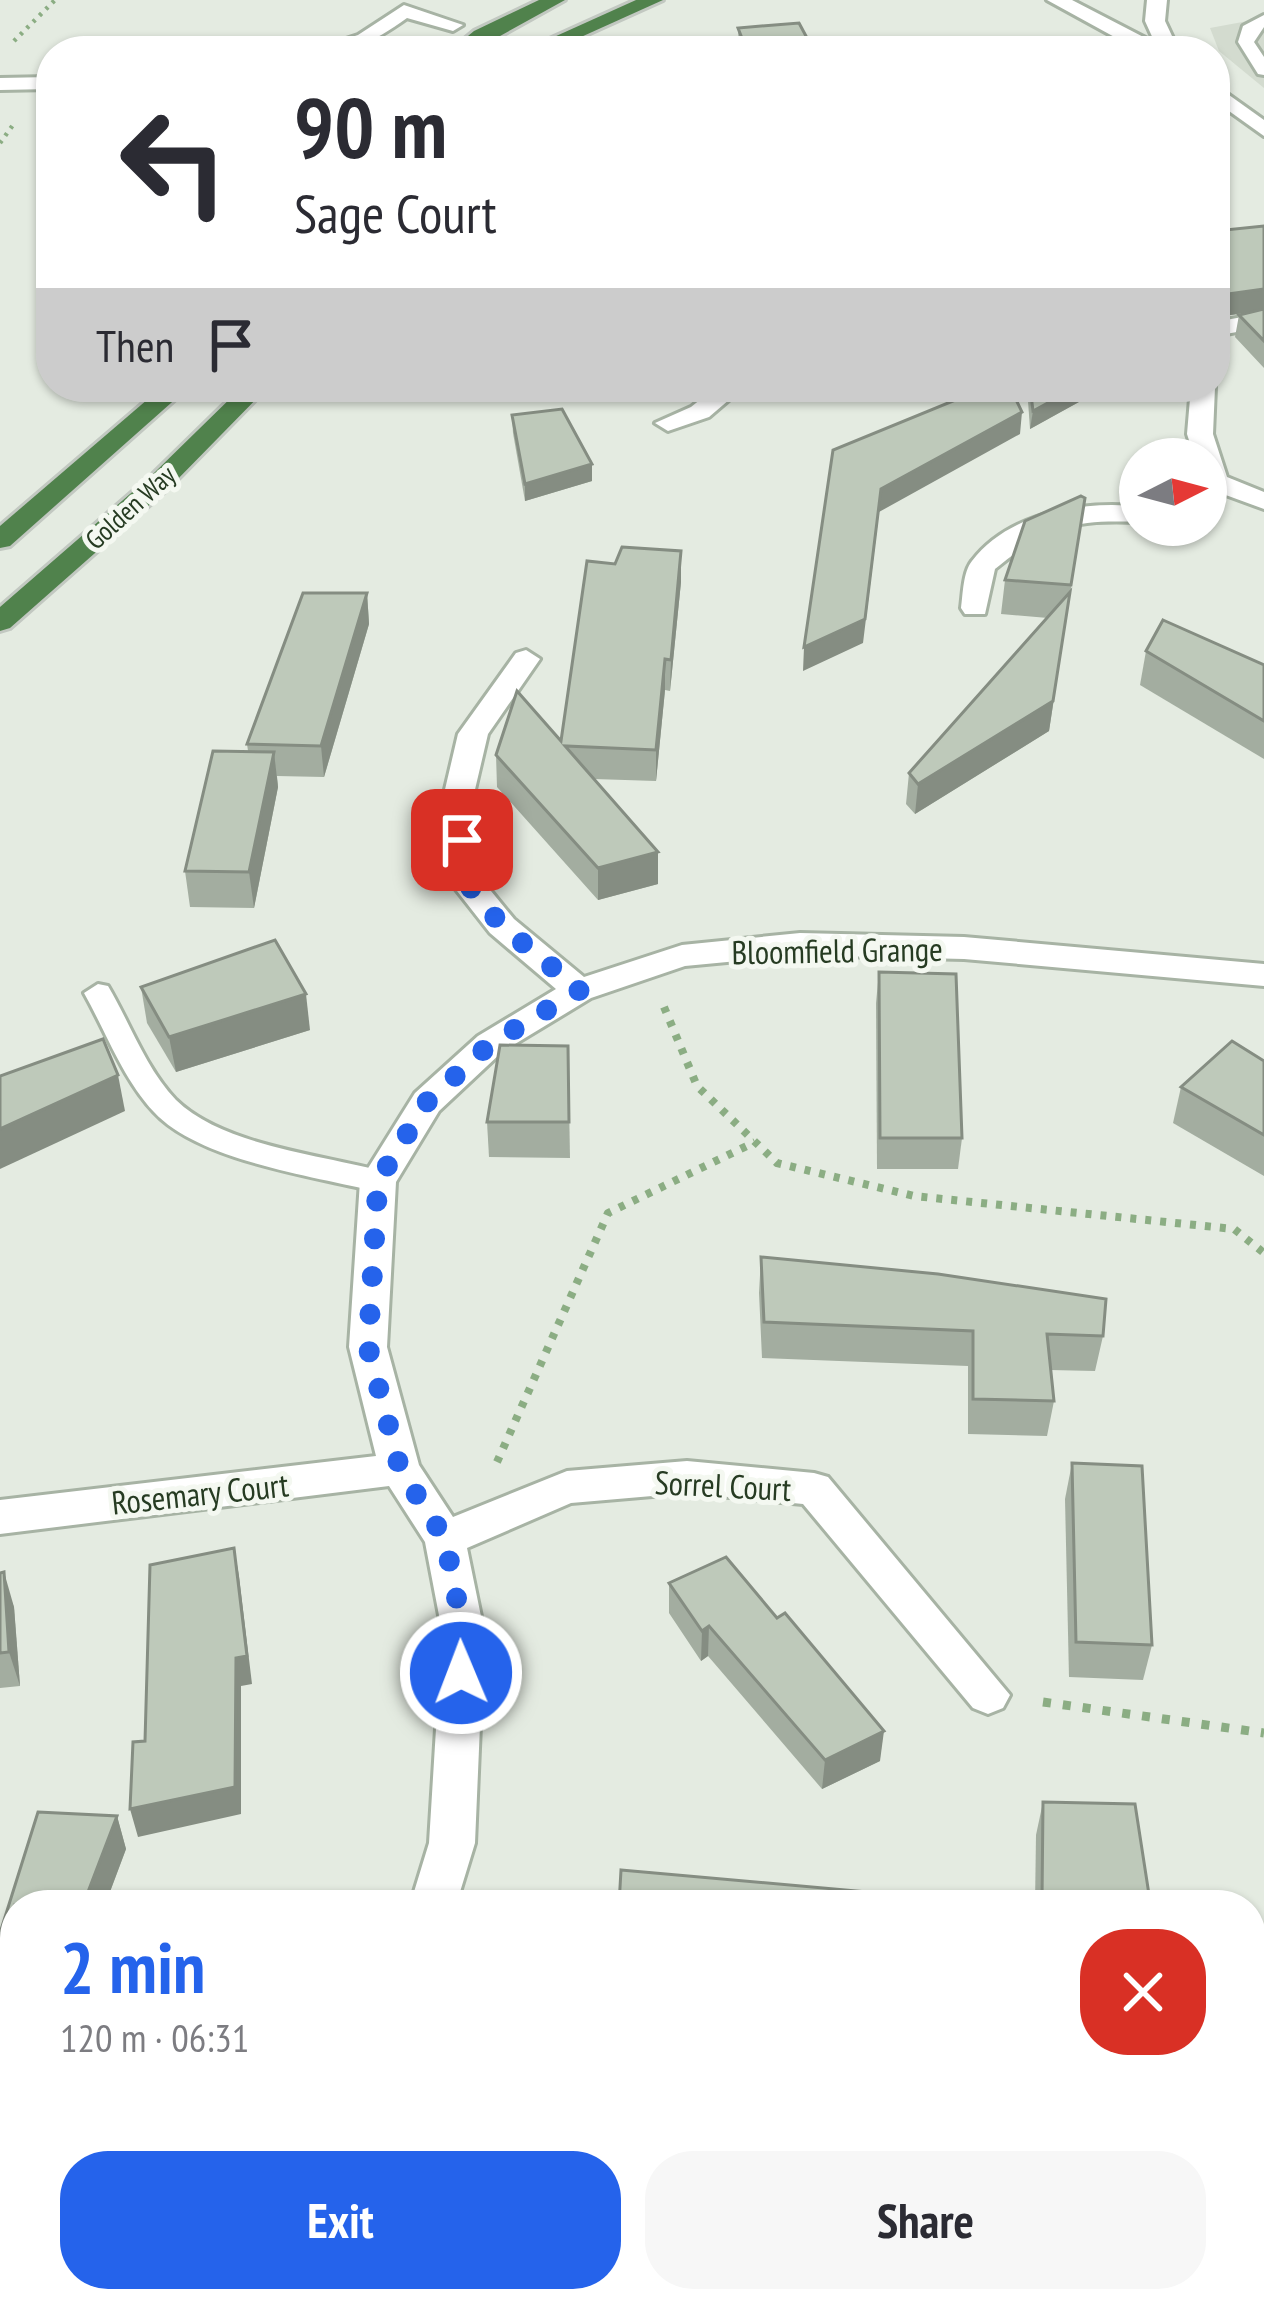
<!DOCTYPE html>
<meta charset="utf-8">
<style>
body{margin:0;font-family:"PT Sans Narrow",sans-serif;background:#f7f7f7;color:#2b2b33;height:100vh;display:flex;flex-direction:column;font-size:45px;white-space:nowrap}
*{box-sizing:border-box;margin:0}
p{font-size:39px;color:#7c7c81}
.icon{flex:none;width:66px;height:66px;fill:none;stroke:currentColor;stroke-width:2;stroke-linecap:round;stroke-linejoin:round}
.map{position:relative;flex:1;overflow:hidden}
.panel{position:absolute;left:0px;top:1890px;width:1266px;height:423px;display:flex;flex-direction:column;background:#fff;border-radius:48px 48px 0 0;box-shadow:0 3px 9px #0004}
.panel>*{flex:none}
.guide{position:absolute;left:36px;top:36px;width:1194px;height:366px;border-radius:48px;box-shadow:0 3px 9px #0004;background:#fff;color:#2b2b33;overflow:hidden}
.needle{width:78px;rotate:84deg}
.tools{position:absolute;left:1119px;top:438px;display:grid;gap:24px}
.tools a{display:grid;place-items:center;width:108px;height:108px;border-radius:50%;background:#fff;box-shadow:0 3px 9px #0004;font-size:60px}
.pin{position:absolute;display:grid;place-items:center;width:102px;height:102px;color:#fff;margin:-51px;border-radius:24px;box-shadow:0 6px 18px #0006}
.me{position:absolute;width:132px;margin:-66px;rotate:359deg;stroke-linejoin:round;filter:drop-shadow(0 0 9px #0008)}
.turn{display:flex;align-items:center;gap:42px;height:252px;padding:0 60px;font-size:54px}
.turn .icon{width:156px;height:156px;stroke-width:2.5}
.turn b{display:block;font-size:84px;line-height:102px}
.then{display:flex;align-items:center;height:114px;padding:0 60px;background:#0003;gap:24px;font-size:45px}
.round{display:grid;place-items:center;flex:none;width:126px;height:126px;border-radius:48px;background:#f7f7f7}
.headline{display:flex;align-items:center;justify-content:space-between;height:204px;padding:0 60px}
h1{font-size:72px;font-weight:800;line-height:90px;color:#2563eb}
.button{display:flex;gap:24px;margin-top:auto;padding:24px 60px}
.button a{flex:1;height:138px;border-radius:48px;background:#2563eb;color:#fff;font-size:48px;font-weight:800;line-height:138px;text-align:center}
.button a+a{background:#f7f7f7;color:#2b2b33}
.map>svg:first-child{display:block}
</style>
<div class="map">
<svg width="1264" height="2312" viewBox="0 0 1264 2312">
<rect width="100%" height="100%" fill="#e4ebe1"/>
<path fill="#d3dbcf" d="M 1264,18 L 1264,88 L 1219,51 L 1210,28 Z"/>
<g fill="none" stroke-linecap="round" stroke-linejoin="round">
<g stroke="#a7b3a4" stroke-width="6">
<g id="service">
<path d="M 1264,15 L 1264,27 L 1254,42 L 1264,57 L 1264,75 L 1258,74 L 1238,42 L 1243,26 Z"/>
<path d="M 98,984 L 108,986 C 130,1023 146,1069 176,1100 C 224,1147 326,1155 389,1173 L 393,1181 L 389,1189 L 378,1192 C 314,1176 199,1161 154,1112 C 123,1079 106,1032 84,993 Z"/>
</g>
</g>
<g stroke="#a7b3a4" stroke-width="6">
<g id="minor">
<path d="M 404,5 L 463,25 L 453,31 L 407,18 C 370,44 355,51 309,51 L 358,35 Z"/>
<path d="M 51,77 L 51,89 L 0,90 L 0,78 Z"/>
<path d="M 1264,313 L 1264,327 L 1215,336 L 1215,322 Z"/>
<path d="M 716,387 L 744,387 L 709,417 L 668,431 L 655,423 L 691,407 Z"/>
<path d="M 1191,387 L 1215,387 L 1213,434 L 1227,477 L 1264,492 L 1264,509 L 1223,494 L 1215,507 L 1206,509 L 1206,459 L 1195,459 L 1187,434 Z"/>
<path d="M 1112,505 L 1140,506 L 1140,522 C 1073,519 1047,526 995,569 L 985,614 L 965,614 L 961,608 C 963,594 963,572 972,561 C 1004,519 1063,505 1112,505 Z"/>
<path d="M 526,650 L 540,659 L 488,734 L 473,798 L 482,880 L 514,919 L 584,977 L 682,945 L 800,933 L 964,937 L 1264,964 L 1264,986 L 964,959 L 800,955 L 685,966 L 591,998 L 502,1052 L 439,1111 L 396,1182 L 387,1347 L 419,1465 L 453,1517 L 567,1471 L 687,1461 L 814,1473 L 828,1477 L 1010,1695 L 1003,1708 L 988,1714 L 973,1708 L 803,1504 L 687,1493 L 571,1503 L 467,1548 L 484,1631 L 475,1843 L 456,1905 L 410,1905 L 429,1843 L 442,1631 L 425,1542 L 389,1486 L 0,1534 L 0,1500 L 376,1456 L 349,1347 L 360,1181 L 415,1093 L 478,1036 L 556,989 L 490,933 L 450,882 L 443,798 L 458,734 L 516,653 Z"/>
<path d="M 228,2298 L 284,2298 L 278,2312 L 222,2312 Z"/>
</g>
</g>
<g stroke="#a7b3a4" stroke-width="6">
<g id="tertiary">
<path d="M 1047,0 L 1072,0 L 1155,43 L 1145,21 L 1147,0 L 1167,0 L 1165,21 L 1179,51 L 1140,51 Z"/>
<path d="M 1215,85 L 1264,120 L 1264,136 L 1215,101 Z"/>
</g>
</g>
<g stroke="#c2c8c1" stroke-width="6">
<g id="trunk">
<path d="M 539,0 L 565,0 L 473,51 L 450,51 L 474,31 Z"/>
<path d="M 636,0 L 663,0 L 550,51 L 523,51 Z"/>
<path d="M 162,387 L 189,387 L 10,546 L 0,548 L 0,526 Z"/>
<path d="M 242,387 L 268,387 L 171,486 L 10,628 L 0,631 L 0,607 L 153,474 Z"/>
</g>
</g>
<g stroke="#8bad83" stroke-width="4.5" stroke-dasharray="3 6" stroke-linecap="butt">
<path d="M 14,41 L 55,0"/>
<path d="M 0,143 L 13,125"/>
</g>
<g stroke="#8bad83" stroke-width="8" stroke-dasharray="6 9" stroke-linecap="butt">
<path d="M 664,1007 L 697,1086 L 777,1163 L 914,1196 L 1234,1229 L 1264,1253"/>
<path d="M 497,1462 L 608,1213 L 755,1142"/>
</g>
<g stroke="#8bad83" stroke-width="9" stroke-dasharray="8 12" stroke-linecap="butt">
<path d="M 1043,1702 L 1264,1733"/>
<path d="M 1251,1971 L 1264,1949"/>
<path d="M 1251,2091 L 1258,2312"/>
</g>
<use href="#service" fill="#fff" fill-rule="evenodd"/>
<use href="#minor" fill="#fff" fill-rule="evenodd"/>
<use href="#tertiary" fill="#fff" fill-rule="evenodd"/>
<use href="#trunk" fill="#50824c" fill-rule="evenodd"/>
</g>
<g fill="#a3ada0">
<path d="M 738,28 L 814,51 L 739,51 Z"/>
<path d="M 1264,226 L 1264,368 L 1235,337 L 1239,315 L 1253,312 L 1217,317 L 1215,315 L 1215,231 Z"/>
<path d="M 1027,387 L 1106,387 L 1030,429 Z"/>
<path d="M 512,415 L 592,464 L 592,481 L 525,501 L 513,433 Z"/>
<path d="M 1085,498 L 1049,731 L 915,814 L 906,804 L 909,773 L 1048,618 L 1001,614 L 1005,580 Z"/>
<path d="M 681,551 L 681,582 L 670,691 L 665,690 L 656,781 L 594,779 L 658,852 L 658,884 L 598,900 L 497,787 L 496,755 L 561,741 L 615,564 Z"/>
<path d="M 367,593 L 369,624 L 324,777 L 277,776 L 278,787 L 254,908 L 190,907 L 185,871 L 248,751 L 247,744 Z"/>
<path d="M 1146,651 L 1264,665 L 1264,759 L 1140,685 Z"/>
<path d="M 879,972 L 962,1138 L 958,1169 L 877,1169 L 876,1003 Z"/>
<path d="M 141,987 L 310,1030 L 176,1072 L 147,1023 Z"/>
<path d="M 568,1046 L 570,1158 L 489,1157 L 487,1122 Z"/>
<path d="M 1264,1061 L 1264,1176 L 1173,1123 L 1181,1087 Z"/>
<path d="M 761,1257 L 1103,1336 L 1095,1371 L 1050,1370 L 1054,1401 L 1047,1436 L 968,1434 L 968,1366 L 762,1358 L 759,1293 Z"/>
<path d="M 1072,1463 L 1152,1645 L 1143,1680 L 1069,1677 L 1065,1499 Z"/>
<path d="M 0,1573 L 14,1607 L 20,1686 L 0,1688 Z"/>
<path d="M 669,1583 L 880,1761 L 822,1789 L 708,1656 L 701,1661 L 669,1613 Z"/>
<path d="M 1043,1802 L 1150,1901 L 1149,1905 L 1035,1905 L 1036,1835 Z"/>
<path d="M 38,1812 L 117,1816 L 126,1849 L 105,1905 L 15,1905 L 15,2007 L 0,2006 L 0,1933 Z"/>
</g>
<g fill="#858d82">
<path d="M 1264,289 L 1264,310 L 1217,317 L 1221,295 Z"/>
<path d="M 1077,387 L 1106,387 L 1030,429 L 1033,411 Z"/>
<path d="M 1022,412 L 1020,434 L 879,512 L 863,643 L 803,671 L 804,647 L 881,489 Z"/>
<path d="M 592,464 L 592,481 L 525,501 L 525,484 Z"/>
<path d="M 681,551 L 681,582 L 670,691 L 671,660 Z"/>
<path d="M 1070,592 L 1049,731 L 915,814 L 918,784 Z"/>
<path d="M 367,593 L 369,624 L 324,777 L 321,746 Z"/>
<path d="M 665,659 L 665,690 L 656,781 L 656,750 Z"/>
<path d="M 274,752 L 278,787 L 254,908 L 249,872 Z"/>
<path d="M 658,852 L 658,884 L 598,900 L 598,868 Z"/>
<path d="M 306,994 L 310,1030 L 176,1072 L 169,1037 Z"/>
<path d="M 118,1075 L 125,1111 L 0,1169 L 0,1129 Z"/>
<path d="M 234,1548 L 239,1576 L 252,1684 L 241,1686 L 241,1814 L 138,1837 L 130,1809 Z"/>
<path d="M 4,1572 L 14,1607 L 20,1686 L 9,1652 Z"/>
<path d="M 709,1626 L 708,1656 L 701,1661 L 702,1631 Z"/>
<path d="M 884,1731 L 880,1761 L 822,1789 L 825,1760 Z"/>
<path d="M 117,1816 L 126,1849 L 105,1905 L 83,1905 Z"/>
<path d="M 15,2065 L 15,2098 L 6,2122 L 0,2104 Z"/>
<path d="M 15,2265 L 15,2298 L 23,2298 L 6,2312 L 0,2312 L 0,2278 Z"/>
</g>
<g fill="#bec9ba" stroke="#858d82" stroke-width="3">
<path d="M 799,23 L 814,51 L 747,51 L 738,28 Z"/>
<path d="M 1264,226 L 1264,289 L 1221,295 L 1215,289 L 1215,231 Z"/>
<path d="M 1264,309 L 1264,341 L 1239,315 Z"/>
<path d="M 987,387 L 1010,387 L 1022,412 L 881,489 L 865,619 L 804,647 L 833,450 Z"/>
<path d="M 1030,387 L 1077,387 L 1033,411 Z"/>
<path d="M 562,409 L 592,464 L 525,484 L 512,415 Z"/>
<path d="M 1081,496 L 1085,498 L 1071,585 L 1005,580 L 1025,521 Z"/>
<path d="M 622,547 L 681,551 L 671,660 L 665,659 L 656,750 L 565,746 L 658,852 L 598,868 L 496,755 L 517,691 L 561,741 L 587,561 L 615,564 Z"/>
<path d="M 1070,592 L 1053,701 L 918,784 L 909,773 Z"/>
<path d="M 303,593 L 367,593 L 321,746 L 247,744 Z"/>
<path d="M 1163,620 L 1264,665 L 1264,721 L 1146,651 Z"/>
<path d="M 213,751 L 274,752 L 249,872 L 185,871 Z"/>
<path d="M 275,940 L 306,994 L 169,1037 L 141,987 Z"/>
<path d="M 879,972 L 956,974 L 962,1138 L 880,1138 Z"/>
<path d="M 103,1039 L 118,1075 L 0,1129 L 0,1076 Z"/>
<path d="M 1232,1041 L 1264,1061 L 1264,1135 L 1181,1087 Z"/>
<path d="M 500,1045 L 568,1046 L 569,1122 L 487,1122 Z"/>
<path d="M 761,1257 L 938,1274 L 1106,1299 L 1103,1336 L 1047,1334 L 1054,1401 L 973,1399 L 973,1331 L 764,1322 Z"/>
<path d="M 1072,1463 L 1142,1466 L 1152,1645 L 1076,1642 Z"/>
<path d="M 234,1548 L 247,1656 L 236,1658 L 235,1787 L 130,1809 L 133,1742 L 145,1741 L 150,1565 Z"/>
<path d="M 726,1557 L 777,1618 L 785,1613 L 884,1731 L 825,1760 L 709,1626 L 702,1631 L 669,1583 Z"/>
<path d="M 4,1572 L 9,1652 L 0,1653 L 0,1573 Z"/>
<path d="M 1043,1802 L 1135,1804 L 1150,1901 L 1042,1900 Z"/>
<path d="M 38,1812 L 117,1816 L 83,1905 L 15,1905 L 15,1976 L 0,1975 L 0,1933 Z"/>
<path d="M 621,1870 L 1002,1904 L 1002,1905 L 619,1905 Z"/>
<path d="M 0,2022 L 15,2023 L 15,2065 L 0,2104 Z"/>
<path d="M 1,2174 L 15,2196 L 15,2265 L 0,2278 Z"/>
<path d="M 937,2298 L 1059,2298 L 1058,2312 L 936,2312 Z"/>
<path d="M 373,2299 L 506,2312 L 371,2312 Z"/>
<path d="M 508,2299 L 578,2312 L 506,2312 Z"/>
</g>
<g fill="none" stroke-linecap="round" stroke-linejoin="round">
<path stroke="#2563eb" stroke-width="21" stroke-dasharray="0 37.8" d="M 461,1673 L 463,1631 L 445,1539 L 400,1469 L 368,1347 L 378,1181 L 427,1102 L 490,1044 L 580,990 L 502,926 L 466,882 L 462,840"/>
</g>
<g text-anchor="middle" dominant-baseline="central" stroke-width="10" stroke-linejoin="round" paint-order="stroke">
<g font-size="27" fill="#263b22" stroke="#f4f8f1">
<text transform="translate(130 507) rotate(-42)">Golden Way</text>
</g>
<g font-size="33" fill="#263b22" stroke="#f4f8f1">
<text transform="translate(837 950) rotate(-1)">Bloomfield Grange</text>
<text transform="translate(723 1485) rotate(3)">Sorrel Court</text>
<text transform="translate(200 1493) rotate(-6)">Rosemary Court</text>
</g>
</g>
</svg>
<div class="tools">
<a><svg class="needle" viewBox="-14 -14 28 28"><path d="M0-13l5 13h-10z" fill="#e53935"/><path d="M0 13l5-13h-10z" fill="#7c7c81"/></svg></a>
</div>
<div class="pin" style="left:462px;top:840px;background:#d93025"><svg class="icon" aria-label="arrive" viewBox="0 0 24 24"><path d="M6 21V4h12l-3 4 3 4H6"/></svg></div>
<svg class="me" style="left:461px;top:1673px" viewBox="-20 -20 40 40"><circle r="17" fill="#2563eb" stroke="#fff" stroke-width="3"/><path d="M0-11L8 9 0 5-8 9z" fill="#fff"/></svg>
<div class="guide">
<div class="turn"><svg class="icon" aria-label="left" viewBox="0 0 24 24"><path d="M17 20v-9H6M10 6l-5 5 5 5"/></svg><div><b>90 m</b>Sage Court</div></div>
<div class="then">Then<svg class="icon" aria-label="arrive" viewBox="0 0 24 24"><path d="M6 21V4h12l-3 4 3 4H6"/></svg></div>
</div>
<section class="panel">
<div class="headline"><div><h1>2 min</h1><p>120 m · 06:31</p></div><a class="round" style="background:#d93025;color:#fff"><svg class="icon" aria-label="close" viewBox="0 0 24 24"><path d="M6 6l12 12M18 6L6 18"/></svg></a></div>
<div class="button"><a>Exit</a><a>Share</a></div>
</section>
</div>
